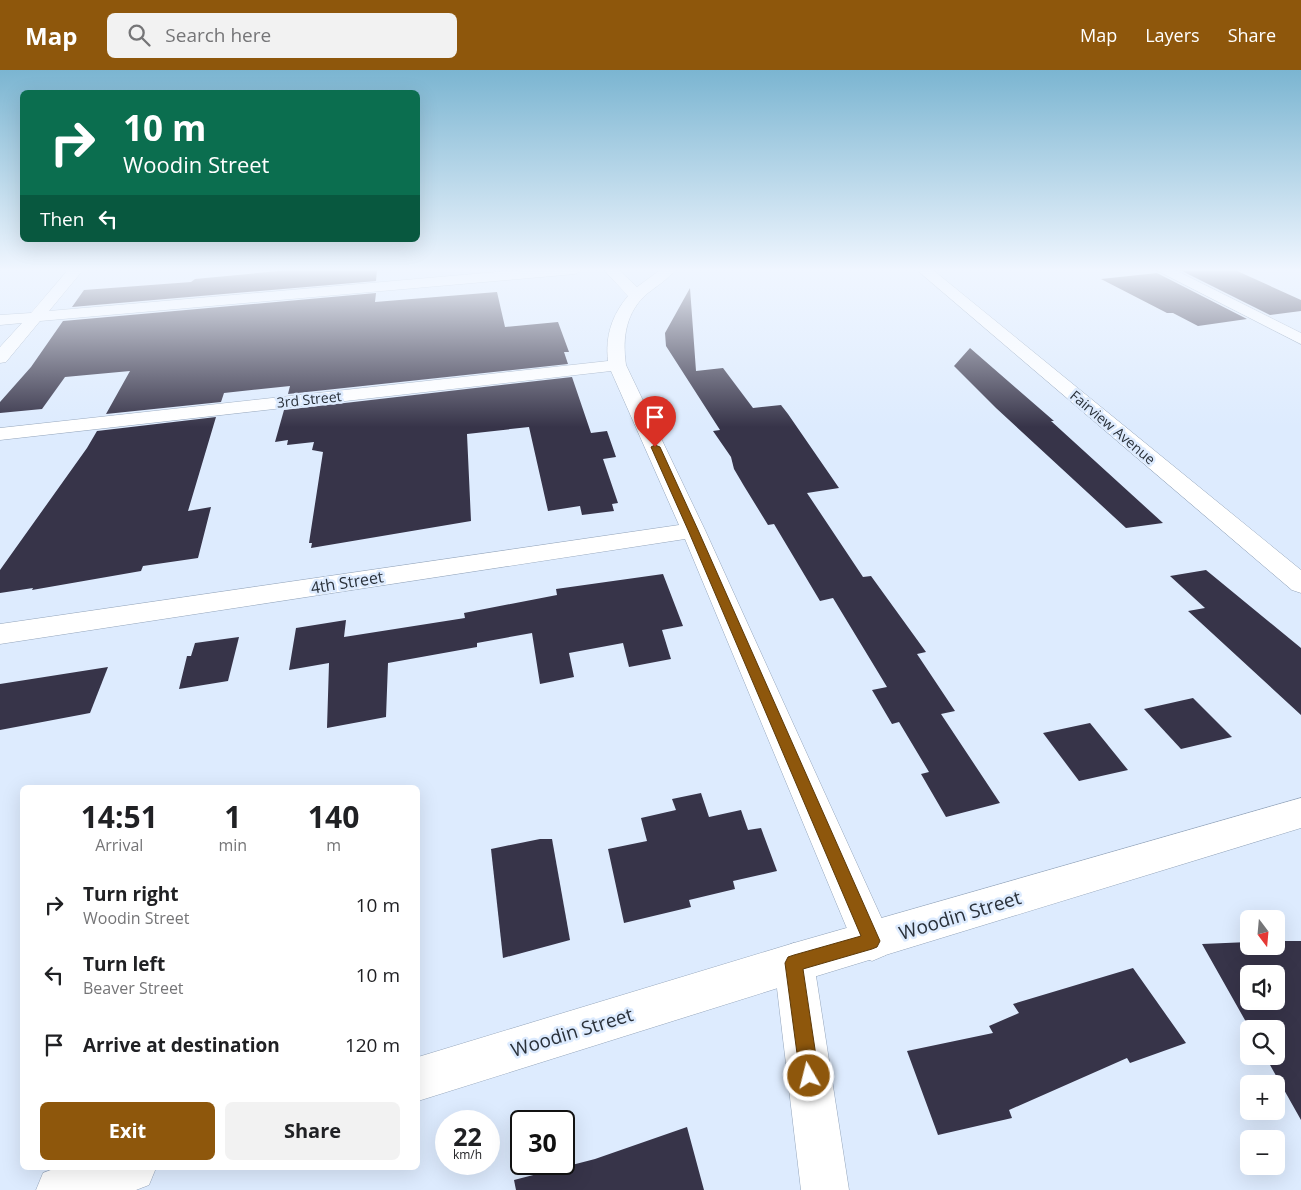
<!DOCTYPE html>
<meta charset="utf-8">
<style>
body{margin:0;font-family:"Open Sans",sans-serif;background:#f2f2f2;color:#202124;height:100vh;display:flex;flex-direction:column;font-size:19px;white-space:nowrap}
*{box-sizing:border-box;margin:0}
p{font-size:16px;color:#757577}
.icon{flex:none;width:28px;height:28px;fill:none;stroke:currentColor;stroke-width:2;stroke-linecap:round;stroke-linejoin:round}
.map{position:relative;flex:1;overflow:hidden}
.sheet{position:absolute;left:20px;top:715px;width:400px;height:385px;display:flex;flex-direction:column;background:#fff;border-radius:8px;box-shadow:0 5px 20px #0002}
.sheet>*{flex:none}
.hud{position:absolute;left:20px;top:20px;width:400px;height:152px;border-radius:8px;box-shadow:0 5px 20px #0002;background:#0b6e4f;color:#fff;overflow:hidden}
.needle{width:32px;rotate:164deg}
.tools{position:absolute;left:1240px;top:840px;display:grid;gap:10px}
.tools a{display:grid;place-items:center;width:45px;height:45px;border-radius:8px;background:#fff;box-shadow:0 5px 20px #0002;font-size:25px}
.speed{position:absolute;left:435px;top:1040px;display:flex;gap:10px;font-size:25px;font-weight:700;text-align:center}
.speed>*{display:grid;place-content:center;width:65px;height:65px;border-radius:50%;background:#fff;box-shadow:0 5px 20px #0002;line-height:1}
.speed small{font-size:12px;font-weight:400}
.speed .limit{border:2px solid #111;border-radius:8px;background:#fff;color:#111}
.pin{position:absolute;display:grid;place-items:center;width:42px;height:42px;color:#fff;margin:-51px -21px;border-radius:50% 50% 50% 0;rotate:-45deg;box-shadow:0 0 5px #0007}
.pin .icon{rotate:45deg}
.me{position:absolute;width:55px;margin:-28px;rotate:352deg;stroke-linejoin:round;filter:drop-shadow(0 0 4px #0008)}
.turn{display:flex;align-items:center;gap:18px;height:105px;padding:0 20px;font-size:22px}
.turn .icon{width:65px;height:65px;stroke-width:2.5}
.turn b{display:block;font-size:35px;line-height:42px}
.then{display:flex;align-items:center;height:48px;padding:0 20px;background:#0003;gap:10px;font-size:19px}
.eta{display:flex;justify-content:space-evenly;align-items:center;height:85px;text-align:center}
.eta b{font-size:30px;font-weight:700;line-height:35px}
.primary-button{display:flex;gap:10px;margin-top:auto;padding:10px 20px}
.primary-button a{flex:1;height:58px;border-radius:8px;background:#8e570c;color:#fff;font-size:20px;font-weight:700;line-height:58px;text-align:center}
.primary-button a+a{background:#f2f2f2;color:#202124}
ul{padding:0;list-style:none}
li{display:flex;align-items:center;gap:15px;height:70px;padding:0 20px}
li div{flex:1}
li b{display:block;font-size:19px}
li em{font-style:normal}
header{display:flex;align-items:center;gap:30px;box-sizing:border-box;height:70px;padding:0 25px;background:#8e570c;color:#fff}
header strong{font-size:24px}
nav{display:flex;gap:28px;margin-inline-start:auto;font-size:18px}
.search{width:350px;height:45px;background:#f2f2f2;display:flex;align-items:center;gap:12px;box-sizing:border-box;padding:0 18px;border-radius:8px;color:#757577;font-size:19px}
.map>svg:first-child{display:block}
</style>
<header>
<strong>Map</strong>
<div class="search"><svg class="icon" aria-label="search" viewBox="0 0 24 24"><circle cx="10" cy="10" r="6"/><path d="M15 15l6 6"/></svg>Search here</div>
<nav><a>Map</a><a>Layers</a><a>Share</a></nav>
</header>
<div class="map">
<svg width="1301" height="1120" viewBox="0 0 1301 1120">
<rect width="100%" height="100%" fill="#ddebfe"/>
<g fill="#373449" fill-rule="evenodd">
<path d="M 289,200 L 377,200 L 376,211 L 72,237 L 84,220 L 191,212 L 195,209 Z"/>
<path d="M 1180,200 L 1235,200 L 1301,230 L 1301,241 L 1270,245 Z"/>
<path d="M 1157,203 L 1247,249 L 1198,256 L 1173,243 L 1167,243 L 1101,209 Z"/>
<path d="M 690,218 L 696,301 L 723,298 L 753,338 L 781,335 L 788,344 L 839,418 L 807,423 L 863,507 L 871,506 L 926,582 L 917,584 L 955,641 L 941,644 L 1000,733 L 946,747 L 921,704 L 929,702 L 899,652 L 892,654 L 872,620 L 887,617 L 833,528 L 820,531 L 774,454 L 768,455 L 744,416 L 734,399 L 731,387 L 713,361 L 720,360 L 666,276 L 665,263 Z"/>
<path d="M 497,222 L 505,257 L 558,252 L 569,282 L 564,282 L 568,294 L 288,324 L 290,316 L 224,323 L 221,332 L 106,344 L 130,301 L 65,307 L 42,339 L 0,343 L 0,332 L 31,297 L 63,251 L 376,223 L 375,232 Z"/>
<path d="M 970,278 L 1054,351 L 1051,351 L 1163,453 L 1126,458 L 996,338 L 954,296 Z"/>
<path d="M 572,307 L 591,363 L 607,361 L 616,387 L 603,389 L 618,433 L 612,434 L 614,441 L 582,445 L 580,436 L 548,441 L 529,357 L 467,364 L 471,451 L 311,478 L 312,473 L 309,473 L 323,382 L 312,380 L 314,372 L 287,375 L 288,370 L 275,372 L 284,340 Z"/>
<path d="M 216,347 L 188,441 L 211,437 L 198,488 L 143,496 L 141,501 L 32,520 L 33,518 L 0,523 L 0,500 L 87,378 L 97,361 Z"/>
<path d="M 1206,500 L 1301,578 L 1301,645 L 1188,541 L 1205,538 L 1170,506 Z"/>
<path d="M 663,504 L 683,556 L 662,560 L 671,589 L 629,597 L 623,573 L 569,583 L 574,607 L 540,614 L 532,563 L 477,573 L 477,577 L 388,593 L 386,647 L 327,658 L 329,593 L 289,600 L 296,558 L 346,550 L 344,567 L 465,548 L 464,543 L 557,525 L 556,519 Z"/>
<path d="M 239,567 L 228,611 L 179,619 L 187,586 L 191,586 L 195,573 Z"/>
<path d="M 108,597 L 90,643 L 0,660 L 0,614 Z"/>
<path d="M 1193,628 L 1232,667 L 1181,679 L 1144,639 Z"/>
<path d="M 1090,653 L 1128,700 L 1079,711 L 1043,663 Z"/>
<path d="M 701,723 L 709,747 L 741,740 L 748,760 L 761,758 L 777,801 L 733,811 L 735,819 L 689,830 L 691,837 L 624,853 L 608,779 L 647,771 L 641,748 L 676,740 L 672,729 Z"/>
<path d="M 540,769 L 552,769 L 570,870 L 503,888 L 491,779 Z"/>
<path d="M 1276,871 L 1301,871 L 1301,1050 L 1265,986 L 1276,986 L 1276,959 L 1250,959 L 1202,874 L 1249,872 L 1249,876 L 1276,876 ZM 1249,904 L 1276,904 L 1276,931 L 1249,931 Z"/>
<path d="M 1133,898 L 1186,973 L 1130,993 L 1127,988 L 1009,1040 L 1012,1048 L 938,1065 L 907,981 L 993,963 L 989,956 L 1019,943 L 1013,934 Z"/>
<path d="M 687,1057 L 704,1120 L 516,1120 L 514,1110 L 595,1089 Z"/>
</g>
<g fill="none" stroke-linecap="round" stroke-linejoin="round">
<g stroke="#94a5bb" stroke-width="1">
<g id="minor">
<path d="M 68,200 L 83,200 L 49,241 L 520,200 L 582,200 L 575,204 L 40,251 L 6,292 L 0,293 L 0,277 L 22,253 L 0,255 L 0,245 L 31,243 Z"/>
<path d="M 604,200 L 619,200 L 637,217 L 660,200 L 675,200 C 667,210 657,216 648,223 C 626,241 622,268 626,295 L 705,460 L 892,871 L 886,885 L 872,891 L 858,885 L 685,469 L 0,574 L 0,554 L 679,455 L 611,301 L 0,370 L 0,358 L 608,291 C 605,266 612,245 628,226 Z"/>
<path d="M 1156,200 L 1175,200 L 1301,263 L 1301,274 Z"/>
<path d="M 794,873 L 808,879 L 814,893 L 849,1120 L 801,1120 L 774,893 L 780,879 Z"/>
</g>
</g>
<g stroke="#94a5bb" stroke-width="1">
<path id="tertiary" d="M 917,200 L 933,200 L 1301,500 L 1301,523 L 1292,520 Z"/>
</g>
<g stroke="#94a5bb" stroke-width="1">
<g id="secondary">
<path d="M 1301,728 L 1301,758 L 794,913 L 418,1031 L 418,987 L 794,873 Z"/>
<path d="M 56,1098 L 156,1098 L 149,1115 L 136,1120 L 36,1120 L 43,1103 Z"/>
</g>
</g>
<use href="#minor" fill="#fff" fill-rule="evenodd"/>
<use href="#tertiary" fill="#fff" fill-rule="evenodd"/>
<use href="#secondary" fill="#fff" fill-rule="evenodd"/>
</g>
<linearGradient id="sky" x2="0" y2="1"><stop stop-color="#7bb5d1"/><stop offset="0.56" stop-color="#f0f6ff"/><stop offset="1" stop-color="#f0f6ff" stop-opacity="0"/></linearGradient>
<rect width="1301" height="357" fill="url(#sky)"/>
<path fill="#8e570c" stroke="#5c3908" d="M 655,375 L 660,377 L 698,460 L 880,871 L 877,877 L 872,879 L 803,899 L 819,1006 L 816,1013 L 809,1016 L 803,1013 L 800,1006 L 785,893 L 788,887 L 794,885 L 861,866 L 688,460 L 651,377 Z"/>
<g text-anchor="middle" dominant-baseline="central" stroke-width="5" stroke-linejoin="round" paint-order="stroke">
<g font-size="14" fill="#293039" stroke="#ddebfe">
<text transform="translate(309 329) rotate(-6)">3rd Street</text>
<text transform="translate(1113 357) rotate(40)">Fairview Avenue</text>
</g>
<g font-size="16" fill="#293039" stroke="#ddebfe">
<text transform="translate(347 512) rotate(-9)">4th Street</text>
</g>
<g font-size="19" fill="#293039" stroke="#ddebfe">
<text transform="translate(960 845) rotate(-17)">Woodin Street</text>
<text transform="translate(572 962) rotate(-17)">Woodin Street</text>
</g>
</g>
</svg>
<div class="tools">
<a><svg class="needle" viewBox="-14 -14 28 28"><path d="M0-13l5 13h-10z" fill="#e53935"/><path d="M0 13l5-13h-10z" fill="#757577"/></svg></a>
<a><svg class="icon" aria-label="sound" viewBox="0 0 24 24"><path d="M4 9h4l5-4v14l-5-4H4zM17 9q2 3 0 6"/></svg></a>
<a><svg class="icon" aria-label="search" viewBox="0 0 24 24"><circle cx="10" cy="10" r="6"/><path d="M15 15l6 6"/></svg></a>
<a>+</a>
<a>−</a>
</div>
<div class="speed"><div>22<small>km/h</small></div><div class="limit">30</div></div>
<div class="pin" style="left:655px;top:377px;background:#d93025"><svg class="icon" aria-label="arrive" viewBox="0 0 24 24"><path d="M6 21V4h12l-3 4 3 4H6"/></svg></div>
<svg class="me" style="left:809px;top:1006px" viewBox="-20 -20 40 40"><circle r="17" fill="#8e570c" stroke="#fff" stroke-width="3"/><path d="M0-11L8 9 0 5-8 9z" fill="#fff"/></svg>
<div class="hud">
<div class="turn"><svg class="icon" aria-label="right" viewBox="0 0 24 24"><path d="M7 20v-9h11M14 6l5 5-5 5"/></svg><div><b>10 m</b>Woodin Street</div></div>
<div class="then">Then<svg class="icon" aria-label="left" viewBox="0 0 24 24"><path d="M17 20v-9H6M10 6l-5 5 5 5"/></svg></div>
</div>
<section class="sheet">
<div class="eta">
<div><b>14:51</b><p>Arrival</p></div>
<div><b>1</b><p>min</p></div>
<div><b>140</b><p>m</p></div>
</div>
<ul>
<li><svg class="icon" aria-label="right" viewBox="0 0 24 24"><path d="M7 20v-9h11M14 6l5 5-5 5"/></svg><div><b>Turn right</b><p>Woodin Street</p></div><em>10 m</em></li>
<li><svg class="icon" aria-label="left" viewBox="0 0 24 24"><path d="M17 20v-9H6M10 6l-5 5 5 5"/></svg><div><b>Turn left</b><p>Beaver Street</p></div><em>10 m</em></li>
<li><svg class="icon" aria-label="arrive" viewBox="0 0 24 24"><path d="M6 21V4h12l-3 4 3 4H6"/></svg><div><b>Arrive at destination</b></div><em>120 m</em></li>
</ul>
<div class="primary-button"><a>Exit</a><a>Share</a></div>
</section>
</div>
